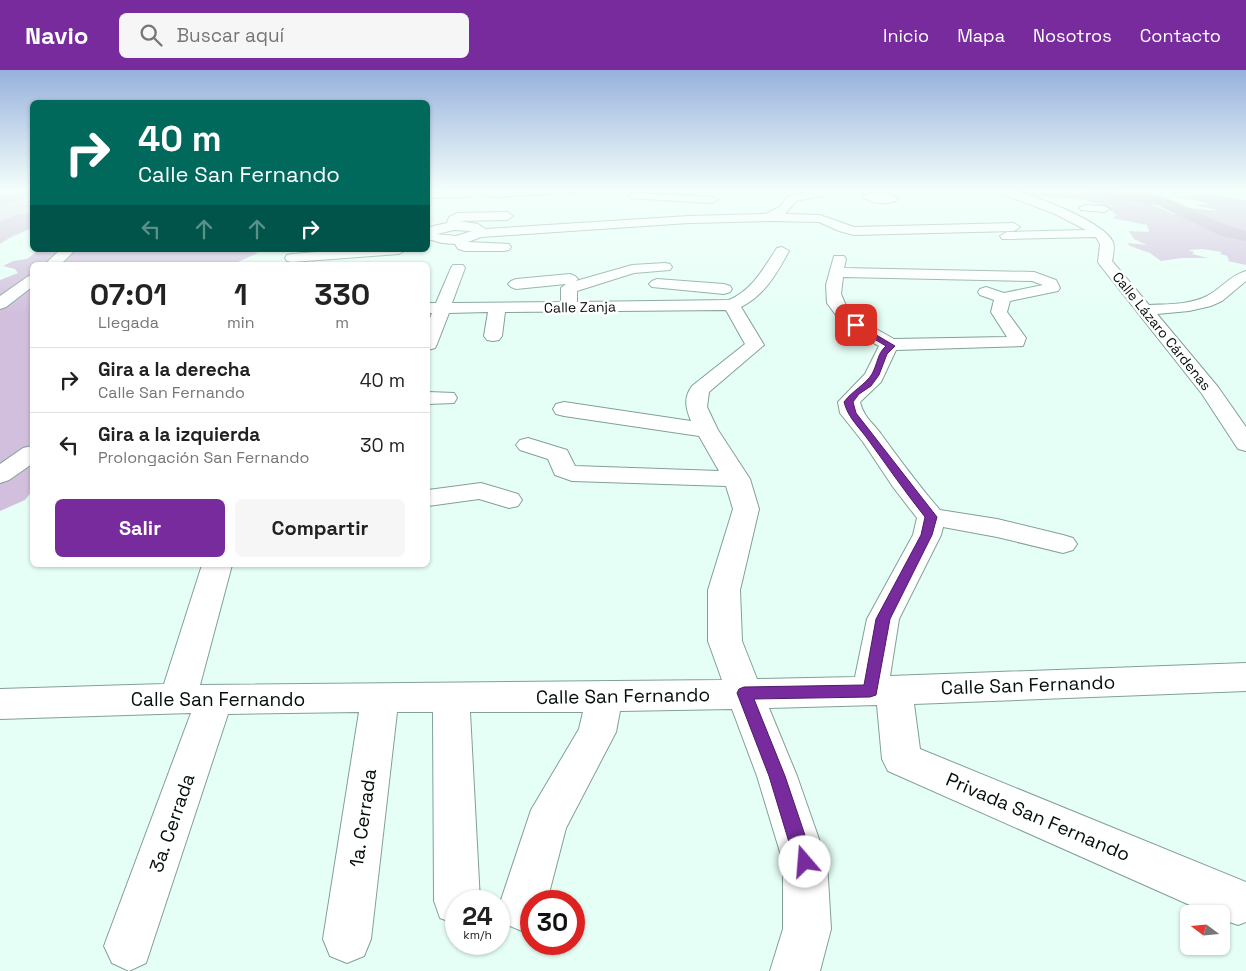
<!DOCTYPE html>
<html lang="es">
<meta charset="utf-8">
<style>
body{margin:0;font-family:"Space Grotesk",sans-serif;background:#f6f6f6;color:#222;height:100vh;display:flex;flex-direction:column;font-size:19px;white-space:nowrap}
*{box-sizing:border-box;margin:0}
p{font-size:16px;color:#767676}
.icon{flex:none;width:28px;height:28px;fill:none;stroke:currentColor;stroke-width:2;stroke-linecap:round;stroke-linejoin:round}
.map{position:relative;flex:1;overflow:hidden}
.panel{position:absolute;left:30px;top:192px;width:400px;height:305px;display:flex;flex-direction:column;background:#fff;border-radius:8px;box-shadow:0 1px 4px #0004}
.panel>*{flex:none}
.banner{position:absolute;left:30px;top:30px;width:400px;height:152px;border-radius:8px;box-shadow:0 1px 4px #0004;background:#00695c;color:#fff;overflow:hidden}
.needle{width:32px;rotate:286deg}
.buttons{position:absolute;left:1180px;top:835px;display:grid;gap:10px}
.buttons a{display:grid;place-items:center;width:50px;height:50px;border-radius:8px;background:#fff;box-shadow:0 1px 4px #0004;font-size:25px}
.speed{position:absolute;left:445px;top:820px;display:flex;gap:10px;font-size:25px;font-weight:700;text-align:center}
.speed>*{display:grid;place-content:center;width:65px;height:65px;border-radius:50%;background:#fff;box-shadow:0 1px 4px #0004;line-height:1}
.speed small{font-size:12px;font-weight:400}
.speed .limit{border:8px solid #d22;background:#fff;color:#111}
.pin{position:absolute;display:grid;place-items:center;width:42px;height:42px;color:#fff;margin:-21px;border-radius:10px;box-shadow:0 2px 8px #0006}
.me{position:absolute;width:55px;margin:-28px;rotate:342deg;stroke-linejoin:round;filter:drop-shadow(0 0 4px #0008)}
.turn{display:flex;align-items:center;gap:18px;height:105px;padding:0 25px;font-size:22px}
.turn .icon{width:65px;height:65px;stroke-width:2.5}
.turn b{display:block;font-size:35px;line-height:42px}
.lanes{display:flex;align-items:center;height:48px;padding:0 25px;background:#0003;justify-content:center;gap:25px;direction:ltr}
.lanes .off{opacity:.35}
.eta{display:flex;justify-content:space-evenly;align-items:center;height:85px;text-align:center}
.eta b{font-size:30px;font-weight:600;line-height:35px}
.cta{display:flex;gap:10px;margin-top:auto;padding:10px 25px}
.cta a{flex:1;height:58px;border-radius:8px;background:#772b9d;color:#fff;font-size:20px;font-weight:600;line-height:58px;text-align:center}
.cta a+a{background:#f6f6f6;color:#222}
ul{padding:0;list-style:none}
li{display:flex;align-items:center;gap:15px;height:65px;padding:0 25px;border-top:1px solid #e0e0e0}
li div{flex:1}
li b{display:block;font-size:19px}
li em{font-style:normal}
header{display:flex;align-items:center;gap:30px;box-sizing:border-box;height:70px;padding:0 25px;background:#772b9d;color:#fff}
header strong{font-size:24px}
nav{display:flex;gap:28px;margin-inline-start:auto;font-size:18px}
.search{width:350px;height:45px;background:#f6f6f6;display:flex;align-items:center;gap:12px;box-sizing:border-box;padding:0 18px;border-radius:8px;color:#767676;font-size:19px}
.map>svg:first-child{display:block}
</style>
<header>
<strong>Navio</strong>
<div class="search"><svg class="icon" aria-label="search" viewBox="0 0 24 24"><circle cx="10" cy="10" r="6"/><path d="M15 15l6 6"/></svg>Buscar aquí</div>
<nav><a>Inicio</a><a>Mapa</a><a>Nosotros</a><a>Contacto</a></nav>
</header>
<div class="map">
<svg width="1246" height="901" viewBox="0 0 1246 901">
<rect width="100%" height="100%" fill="#e6fff6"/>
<path fill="#e2d7ea" d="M 0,119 L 32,119 L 32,158 L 0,173 Z"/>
<g fill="#d1bfdd">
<path d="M 0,119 L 32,119 L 32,124 L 20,128 L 26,129 L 4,133 L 0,137 Z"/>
<path d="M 1007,119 L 1044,121 L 1037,119 L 1098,120 L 1111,126 L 1145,131 L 1173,144 L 1184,144 L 1182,140 L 1189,138 L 1220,141 L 1195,135 L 1211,134 L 1175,126 L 1198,126 L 1179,122 L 1178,119 L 1246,130 L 1246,195 L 1228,191 L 1229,189 L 1227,187 L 1228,186 L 1220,184 L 1222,182 L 1202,179 L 1188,180 L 1194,182 L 1192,184 L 1208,188 L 1182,188 L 1161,191 L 1150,183 L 1130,176 L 1127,173 L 1147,175 L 1134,169 L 1129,161 L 1149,162 L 1147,155 L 1112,148 L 1117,145 C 1088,119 1040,134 1007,119 Z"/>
<path d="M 32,142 L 32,158 L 13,165 L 0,174 L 0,151 L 16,145 Z"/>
<path d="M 39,180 L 246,180 L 258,183 L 231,195 L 32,195 L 32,421 L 25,430 L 0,441 L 0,210 L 18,203 L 15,199 L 3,196 L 13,191 L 27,189 Z"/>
</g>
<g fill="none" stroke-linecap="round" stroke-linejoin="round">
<path fill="#bfadcb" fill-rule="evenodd" d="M 1087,119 C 1106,119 1150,122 1167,128 C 1194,139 1218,155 1246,161 L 1246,171 L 1221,166 L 1157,135 L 1102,127 L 1089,122 Z"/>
<g stroke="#82a096" stroke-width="2">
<g id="minor">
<path d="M 469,119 L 481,119 L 469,127 L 428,128 L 428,122 L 466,121 Z"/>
<path d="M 485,119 L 495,119 L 496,121 L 581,119 L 576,122 L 496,127 L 484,125 L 483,123 Z"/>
<path d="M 819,119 L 831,119 L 822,126 L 796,131 L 785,144 L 820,145 L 854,157 L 1014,153 L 1020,157 L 1014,161 L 854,165 L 839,161 L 819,152 L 773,151 L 689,153 L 481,167 L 468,172 L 509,174 L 511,177 L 509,180 L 504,181 L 465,181 L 458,179 L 455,174 L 442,173 L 428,169 L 429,157 L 447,153 L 449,147 L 458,143 L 507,142 L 513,146 L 507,150 L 459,151 L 478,154 L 485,159 L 689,146 L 765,144 L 780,137 L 787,127 ZM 454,160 L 471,161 L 472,161 L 456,166 L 437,164 Z"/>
<path d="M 993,119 C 998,119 1003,118 1008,119 C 1030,123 1105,152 1113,172 C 1115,178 1113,186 1112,191 L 1149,235 C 1167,234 1190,235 1207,226 C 1221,219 1229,206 1246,201 L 1246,211 L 1222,231 L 1211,236 L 1189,241 L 1157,244 L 1218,317 L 1246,357 L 1246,381 L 1238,379 L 1202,324 L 1100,195 L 1098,192 L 1100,174 L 1096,167 L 1002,169 L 1000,166 L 1007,162 L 1086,160 L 1053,143 L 994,121 Z"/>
<path d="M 881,122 L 896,127 L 898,129 C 889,136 872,134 863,127 L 865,125 Z"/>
<path d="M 634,123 L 712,127 L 718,130 L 712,133 L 630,128 L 629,126 Z"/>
<path d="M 1085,135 L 1104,136 L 1110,139 L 1104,142 L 1081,140 L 1079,138 Z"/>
<path d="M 782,177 L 789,181 C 777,203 765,225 741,237 L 764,275 L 709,322 L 707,337 L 718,360 L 750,409 L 759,439 L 740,520 L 742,571 L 757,609 L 855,607 L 867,549 L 913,465 L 917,448 L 893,417 L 863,372 L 840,343 L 838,332 L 865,304 L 879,276 L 859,265 L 841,252 L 827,233 L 826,215 L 834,186 L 844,186 L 846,189 L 844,198 L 1034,202 L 1056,210 L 1060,218 L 1058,221 L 1010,231 L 1007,242 L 1026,268 L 1023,276 L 896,280 L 881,312 L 860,332 C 863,346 873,353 881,364 C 900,390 919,416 940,440 L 997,449 L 1063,465 L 1073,468 L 1077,474 L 1073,480 L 1063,483 L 997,467 L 943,457 L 941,465 L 899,549 L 890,606 L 1246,593 L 1246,621 L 914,634 L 920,679 L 1246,812 L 1246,852 L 1238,855 L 1221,849 L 1221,844 L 1210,844 L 888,701 L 882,689 L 877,635 L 769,638 L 797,706 L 827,792 L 831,859 L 820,901 L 770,901 L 783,859 L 783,792 L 757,706 L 732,639 L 620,641 L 616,662 L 566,758 L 547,831 L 531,831 L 531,857 L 522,861 L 505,854 L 499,836 L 531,740 L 579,659 L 583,642 L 470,642 L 480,831 L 456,831 L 456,854 L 440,848 L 434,831 L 433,642 L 397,642 L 371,869 L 364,886 L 347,893 L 330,886 L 323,869 L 359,642 L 228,644 L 146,893 L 129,901 L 112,893 L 104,876 L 191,643 L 0,649 L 0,619 L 164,614 L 202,495 L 232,495 L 200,615 L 722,610 L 708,571 L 708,520 L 733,439 L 726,416 L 572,411 L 555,405 L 548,389 L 520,380 L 516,375 L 520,370 L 528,368 L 567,380 L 575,396 L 719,401 L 699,366 L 564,346 L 556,344 L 553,339 L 556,334 L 564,332 L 691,351 C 686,339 683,328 692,316 L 745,274 L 726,240 L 505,242 L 502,266 L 499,270 L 493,271 L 487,270 L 484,266 L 488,242 L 449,243 L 437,274 L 435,278 L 428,280 L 428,253 L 432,243 L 428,243 L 428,233 L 436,233 L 451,198 L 453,195 L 463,195 L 465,198 L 452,233 L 561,232 L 561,218 L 566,214 L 516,219 L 511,217 L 508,214 L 511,211 L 516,209 L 570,204 L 575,206 L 578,209 L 576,211 L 632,195 L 665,193 L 670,194 L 672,197 L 670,200 L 634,203 L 577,221 L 577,232 L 729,230 C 753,219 763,199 777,178 ZM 843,207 L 1032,211 L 1043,215 L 1004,223 L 986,217 L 980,219 L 978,222 L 980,225 L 994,230 L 991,242 L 1007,267 L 894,269 L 862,251 L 847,238 L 841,224 Z"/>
<path d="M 60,180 L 75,180 L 60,195 L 44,195 Z"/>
<path d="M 343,180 L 406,180 L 399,184 L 292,192 L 287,191 L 285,188 L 287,185 L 292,184 Z"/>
<path d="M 32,205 L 32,217 L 6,237 L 0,239 L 0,226 L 27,207 Z"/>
<path d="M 657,209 L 724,214 L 730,216 L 732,219 L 730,222 L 724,224 L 652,217 L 649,214 L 652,211 Z"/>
<path d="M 428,322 L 454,323 L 457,328 L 454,333 L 428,334 Z"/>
<path d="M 32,376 L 32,394 L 9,410 L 0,413 L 0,394 L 23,378 Z"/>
<path d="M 481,413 L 518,424 L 522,430 L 518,436 L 509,438 L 479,429 L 428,436 L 428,420 Z"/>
</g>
</g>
<use href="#minor" fill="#fff" fill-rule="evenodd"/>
</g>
<linearGradient id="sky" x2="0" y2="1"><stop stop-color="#97b1dc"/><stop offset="0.49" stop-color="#f4fffb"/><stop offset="1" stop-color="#f4fffb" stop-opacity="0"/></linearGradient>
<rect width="1246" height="245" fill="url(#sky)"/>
<path fill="#772b9d" stroke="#4d1c66" d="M 856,253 L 895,276 L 887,284 L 879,305 L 871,316 L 859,324 L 853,332 L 856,343 L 937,447 L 932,465 L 890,549 L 876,625 L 870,627 L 754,629 L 785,706 L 814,792 L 811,798 L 805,801 L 798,798 L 795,792 L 769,706 L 737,623 L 739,619 L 744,617 L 864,615 L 876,549 L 921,465 L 925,447 C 905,422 888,397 869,371 C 860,358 848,348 844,332 C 852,321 865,315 872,304 C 878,293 877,284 886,276 L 854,257 L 854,254 Z"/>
<g text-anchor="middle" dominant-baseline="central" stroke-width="5" stroke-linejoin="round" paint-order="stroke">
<g font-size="14" fill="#050f0b" stroke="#fff">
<text transform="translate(580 237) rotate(-1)">Calle Zanja</text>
<text transform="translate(1162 261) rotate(51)">Calle Lázaro Cárdenas</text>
</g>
<g font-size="19" fill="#050f0b" stroke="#fff">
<text transform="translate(1028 615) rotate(-2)">Calle San Fernando</text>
<text transform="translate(623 626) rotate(-1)">Calle San Fernando</text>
<text x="218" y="629">Calle San Fernando</text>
<text transform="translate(1038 747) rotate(23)">Privada San Fernando</text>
<text transform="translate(363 748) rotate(-82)">1a. Cerrada</text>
<text transform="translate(172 753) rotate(-71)">3a. Cerrada</text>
</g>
</g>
</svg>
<div class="buttons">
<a><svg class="needle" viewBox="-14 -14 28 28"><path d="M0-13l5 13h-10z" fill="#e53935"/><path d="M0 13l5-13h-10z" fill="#767676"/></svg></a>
</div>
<div class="speed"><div>24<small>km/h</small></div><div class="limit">30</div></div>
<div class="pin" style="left:856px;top:255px;background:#d93025"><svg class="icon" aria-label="arrive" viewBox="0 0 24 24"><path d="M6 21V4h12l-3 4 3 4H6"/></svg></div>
<svg class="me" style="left:805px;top:792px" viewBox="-20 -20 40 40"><circle r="19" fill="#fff"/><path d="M0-13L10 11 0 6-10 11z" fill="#772b9d"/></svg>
<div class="banner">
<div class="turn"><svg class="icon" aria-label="right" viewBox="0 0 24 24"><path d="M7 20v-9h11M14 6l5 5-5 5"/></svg><div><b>40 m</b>Calle San Fernando</div></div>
<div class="lanes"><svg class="icon off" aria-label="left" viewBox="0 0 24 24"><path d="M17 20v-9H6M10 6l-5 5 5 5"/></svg><svg class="icon off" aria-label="ahead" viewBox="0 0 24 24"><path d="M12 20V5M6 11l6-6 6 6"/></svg><svg class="icon off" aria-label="ahead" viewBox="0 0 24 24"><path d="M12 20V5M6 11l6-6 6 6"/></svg><svg class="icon" aria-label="right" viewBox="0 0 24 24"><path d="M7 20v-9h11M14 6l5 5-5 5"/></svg></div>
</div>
<section class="panel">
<div class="eta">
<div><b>07:01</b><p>Llegada</p></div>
<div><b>1</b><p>min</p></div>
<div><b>330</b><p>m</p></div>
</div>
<ul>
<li><svg class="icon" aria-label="right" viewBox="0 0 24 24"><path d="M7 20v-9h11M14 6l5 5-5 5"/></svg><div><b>Gira a la derecha</b><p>Calle San Fernando</p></div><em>40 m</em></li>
<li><svg class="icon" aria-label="left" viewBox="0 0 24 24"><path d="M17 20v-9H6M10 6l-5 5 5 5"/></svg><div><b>Gira a la izquierda</b><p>Prolongación San Fernando</p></div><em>30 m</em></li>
</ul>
<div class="cta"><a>Salir</a><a>Compartir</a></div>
</section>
</div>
